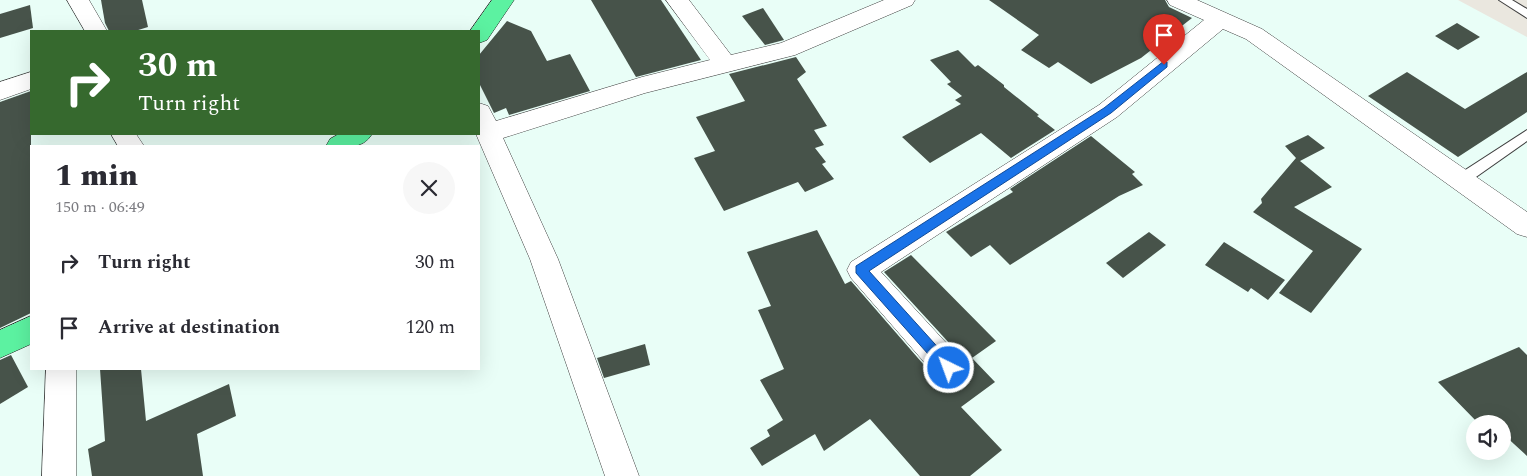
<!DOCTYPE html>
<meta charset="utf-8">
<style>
body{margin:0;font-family:Spectral,serif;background:#f7f7f7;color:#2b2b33;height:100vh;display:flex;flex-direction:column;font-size:19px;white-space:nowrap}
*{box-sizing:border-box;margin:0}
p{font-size:16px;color:#7c7c81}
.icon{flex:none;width:28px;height:28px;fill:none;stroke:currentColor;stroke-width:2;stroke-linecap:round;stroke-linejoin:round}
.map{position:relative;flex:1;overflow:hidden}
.sheet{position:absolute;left:30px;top:145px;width:450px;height:225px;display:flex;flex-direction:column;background:#fff;border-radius:0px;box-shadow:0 5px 20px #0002}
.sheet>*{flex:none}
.hud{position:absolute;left:30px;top:30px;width:450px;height:105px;border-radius:0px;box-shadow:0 5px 20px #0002;background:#36692e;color:#fff;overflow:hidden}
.fabs{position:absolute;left:1466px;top:415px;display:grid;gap:10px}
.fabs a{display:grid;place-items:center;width:45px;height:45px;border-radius:50%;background:#fff;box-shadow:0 5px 20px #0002;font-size:25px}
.pin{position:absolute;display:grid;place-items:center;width:42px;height:42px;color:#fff;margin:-51px -21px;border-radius:50% 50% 50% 0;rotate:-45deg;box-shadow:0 0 5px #0007}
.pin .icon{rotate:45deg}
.me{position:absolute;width:55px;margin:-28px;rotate:318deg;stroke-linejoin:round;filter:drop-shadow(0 0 4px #0008)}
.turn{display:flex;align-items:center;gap:18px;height:105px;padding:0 25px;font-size:22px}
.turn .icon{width:65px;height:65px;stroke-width:2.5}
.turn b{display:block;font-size:35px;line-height:42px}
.round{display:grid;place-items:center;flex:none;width:52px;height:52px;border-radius:26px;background:#f7f7f7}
.summary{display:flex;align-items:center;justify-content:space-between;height:85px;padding:0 25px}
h1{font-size:30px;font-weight:800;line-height:38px}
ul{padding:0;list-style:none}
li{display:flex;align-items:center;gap:15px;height:65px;padding:0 25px}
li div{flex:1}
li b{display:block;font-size:19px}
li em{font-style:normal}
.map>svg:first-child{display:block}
</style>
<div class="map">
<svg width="1527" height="476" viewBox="0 0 1527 476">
<rect width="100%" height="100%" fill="#e9fef7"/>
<path fill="#eae7df" d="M 1458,0 L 1527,0 L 1527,37 Z"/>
<g fill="#47534a">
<path d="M 101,0 L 142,0 L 148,27 L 135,31 L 109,31 L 105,23 Z"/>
<path d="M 591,0 L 661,0 L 701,60 L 636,77 Z"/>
<path d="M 989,0 L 1165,0 L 1169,7 L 1192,18 L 1141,58 L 1091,84 L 1058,62 L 1049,68 L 1021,50 L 1039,35 Z"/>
<path d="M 30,5 L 33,28 L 0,38 L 0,14 Z"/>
<path d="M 763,8 L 784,40 L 765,45 L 742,16 Z"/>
<path d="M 507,21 L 531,31 L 547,61 L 570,54 L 590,91 L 509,115 L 506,108 L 494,113 L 479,83 L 479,55 Z"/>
<path d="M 1457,23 L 1480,37 L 1458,50 L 1435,36 Z"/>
<path d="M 958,50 L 975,67 L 978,65 L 1004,85 L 1004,87 L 1039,115 L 1037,116 L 1055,130 L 1011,158 L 981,133 L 930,163 L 902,137 L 961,104 L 955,100 L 962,96 L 947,84 L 951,82 L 930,60 Z"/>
<path d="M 796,57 L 806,72 L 797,79 L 827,126 L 814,130 L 824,145 L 815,148 L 826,162 L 822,164 L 834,179 L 805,192 L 798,182 L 724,211 L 694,158 L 715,151 L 696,117 L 745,101 L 729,74 Z"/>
<path d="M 1407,72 L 1465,109 L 1527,72 L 1527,112 L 1458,157 L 1368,96 Z"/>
<path d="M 31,91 L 31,313 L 0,328 L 0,102 Z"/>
<path d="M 1308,135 L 1325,148 L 1300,161 L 1332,187 L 1294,207 L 1362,249 L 1311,313 L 1279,293 L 1313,251 L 1253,212 L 1262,203 L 1261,199 L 1296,158 L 1285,146 Z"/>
<path d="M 1091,136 L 1135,172 L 1132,174 L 1143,185 L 1119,196 L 1010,265 L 990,245 L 971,257 L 946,232 L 1013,192 L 1010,189 Z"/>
<path d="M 817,230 L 845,284 L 851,281 L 937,380 L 948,384 L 961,380 L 966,369 L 962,357 L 884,272 L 911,255 L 996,341 L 972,358 L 995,382 L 961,407 L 1002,450 L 970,476 L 920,476 L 870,419 L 824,451 L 815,434 L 762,466 L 750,448 L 770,436 L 767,430 L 783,420 L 760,380 L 784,369 L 758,310 L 771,306 L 747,252 Z"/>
<path d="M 1149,232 L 1166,245 L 1123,278 L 1106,263 Z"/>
<path d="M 1224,242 L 1285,280 L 1268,300 L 1251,288 L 1248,292 L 1205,265 Z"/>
<path d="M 645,344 L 650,365 L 604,378 L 597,358 Z"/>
<path d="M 1519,347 L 1527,355 L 1527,456 L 1502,433 L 1502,424 L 1479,424 L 1438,382 Z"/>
<path d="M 11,355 L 28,387 L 0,404 L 0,360 Z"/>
<path d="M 100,369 L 141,369 L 146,421 L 229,384 L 236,416 L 197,434 L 203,476 L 92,476 L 88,449 L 105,441 Z"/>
</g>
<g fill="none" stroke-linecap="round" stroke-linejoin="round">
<g stroke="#3e3e3e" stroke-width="2">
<g id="service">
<path d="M 1499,0 L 1512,0 L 1527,9 L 1527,18 Z"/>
<path d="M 1527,130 L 1527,141 L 1466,184 L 1456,184 L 1454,180 L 1456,176 Z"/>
</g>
</g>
<g stroke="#3e3e3e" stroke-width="1">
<g id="minor">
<path d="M 67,0 L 89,0 L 107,31 L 85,31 Z"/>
<path d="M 666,0 L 689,0 L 731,55 L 781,43 L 884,0 L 915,0 L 912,5 L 795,55 L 645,93 L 503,138 L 558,259 L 639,476 L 605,476 L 530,259 L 476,134 L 479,134 L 479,103 L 488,106 L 496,121 L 642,77 L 710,60 Z"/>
<path d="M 1167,0 L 1197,0 L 1262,29 L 1527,212 L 1527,237 L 1517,234 L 1246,39 L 1223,29 L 1117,117 L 881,272 L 960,358 L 964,368 L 960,378 L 949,382 L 938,378 L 851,278 L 847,270 L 851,262 L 1099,105 L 1204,20 L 1170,5 Z"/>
<path d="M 31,72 L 31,89 L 0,100 L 0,82 Z"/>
<path d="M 111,134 L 136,134 L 144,146 L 118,146 Z"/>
</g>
</g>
<g stroke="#3e3e3e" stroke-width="1">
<path id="tertiary" d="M 46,369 L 76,369 L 76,476 L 42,476 Z"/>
</g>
<g stroke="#1c1c1c" stroke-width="1">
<g id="trunk">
<path d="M 492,0 L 514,0 L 487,40 L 479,43 L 479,31 L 470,31 Z"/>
<path d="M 339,134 L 372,134 C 362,151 343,146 326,146 L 330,139 Z"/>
<path d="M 31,316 L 31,344 L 0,358 L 0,330 Z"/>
</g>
</g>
<use href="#service" fill="#fff" fill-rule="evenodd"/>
<use href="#minor" fill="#fff" fill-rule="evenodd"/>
<use href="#tertiary" fill="#fff" fill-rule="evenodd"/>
<use href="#trunk" fill="#5cf2a1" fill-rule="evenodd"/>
</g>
<path fill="#1a73e8" stroke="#114b97" d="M 1164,61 L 1167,62 L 1167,67 L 1111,113 L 869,271 L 953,364 L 955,368 L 953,372 L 944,372 L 856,273 L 856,266 L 1104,108 Z"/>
</svg>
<div class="fabs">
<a><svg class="icon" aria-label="sound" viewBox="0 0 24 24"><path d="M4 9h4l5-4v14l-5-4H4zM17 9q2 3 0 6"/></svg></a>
</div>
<div class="pin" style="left:1164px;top:65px;background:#d93025"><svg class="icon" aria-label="arrive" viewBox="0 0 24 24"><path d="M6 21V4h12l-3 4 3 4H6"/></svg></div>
<svg class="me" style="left:949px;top:368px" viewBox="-20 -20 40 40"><circle r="17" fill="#1a73e8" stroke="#fff" stroke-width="3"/><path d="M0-11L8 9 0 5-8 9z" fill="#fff"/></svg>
<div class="hud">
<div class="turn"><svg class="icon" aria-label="right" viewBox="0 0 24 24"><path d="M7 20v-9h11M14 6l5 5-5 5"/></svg><div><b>30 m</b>Turn right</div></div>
</div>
<section class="sheet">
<div class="summary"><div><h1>1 min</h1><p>150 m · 06:49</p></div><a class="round"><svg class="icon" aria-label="close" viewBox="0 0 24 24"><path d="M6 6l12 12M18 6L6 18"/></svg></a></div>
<ul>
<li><svg class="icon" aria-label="right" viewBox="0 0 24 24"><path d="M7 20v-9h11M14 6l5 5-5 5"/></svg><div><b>Turn right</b></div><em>30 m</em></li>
<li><svg class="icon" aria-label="arrive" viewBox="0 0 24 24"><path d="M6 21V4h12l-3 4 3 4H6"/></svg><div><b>Arrive at destination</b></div><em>120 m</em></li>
</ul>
</section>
</div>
